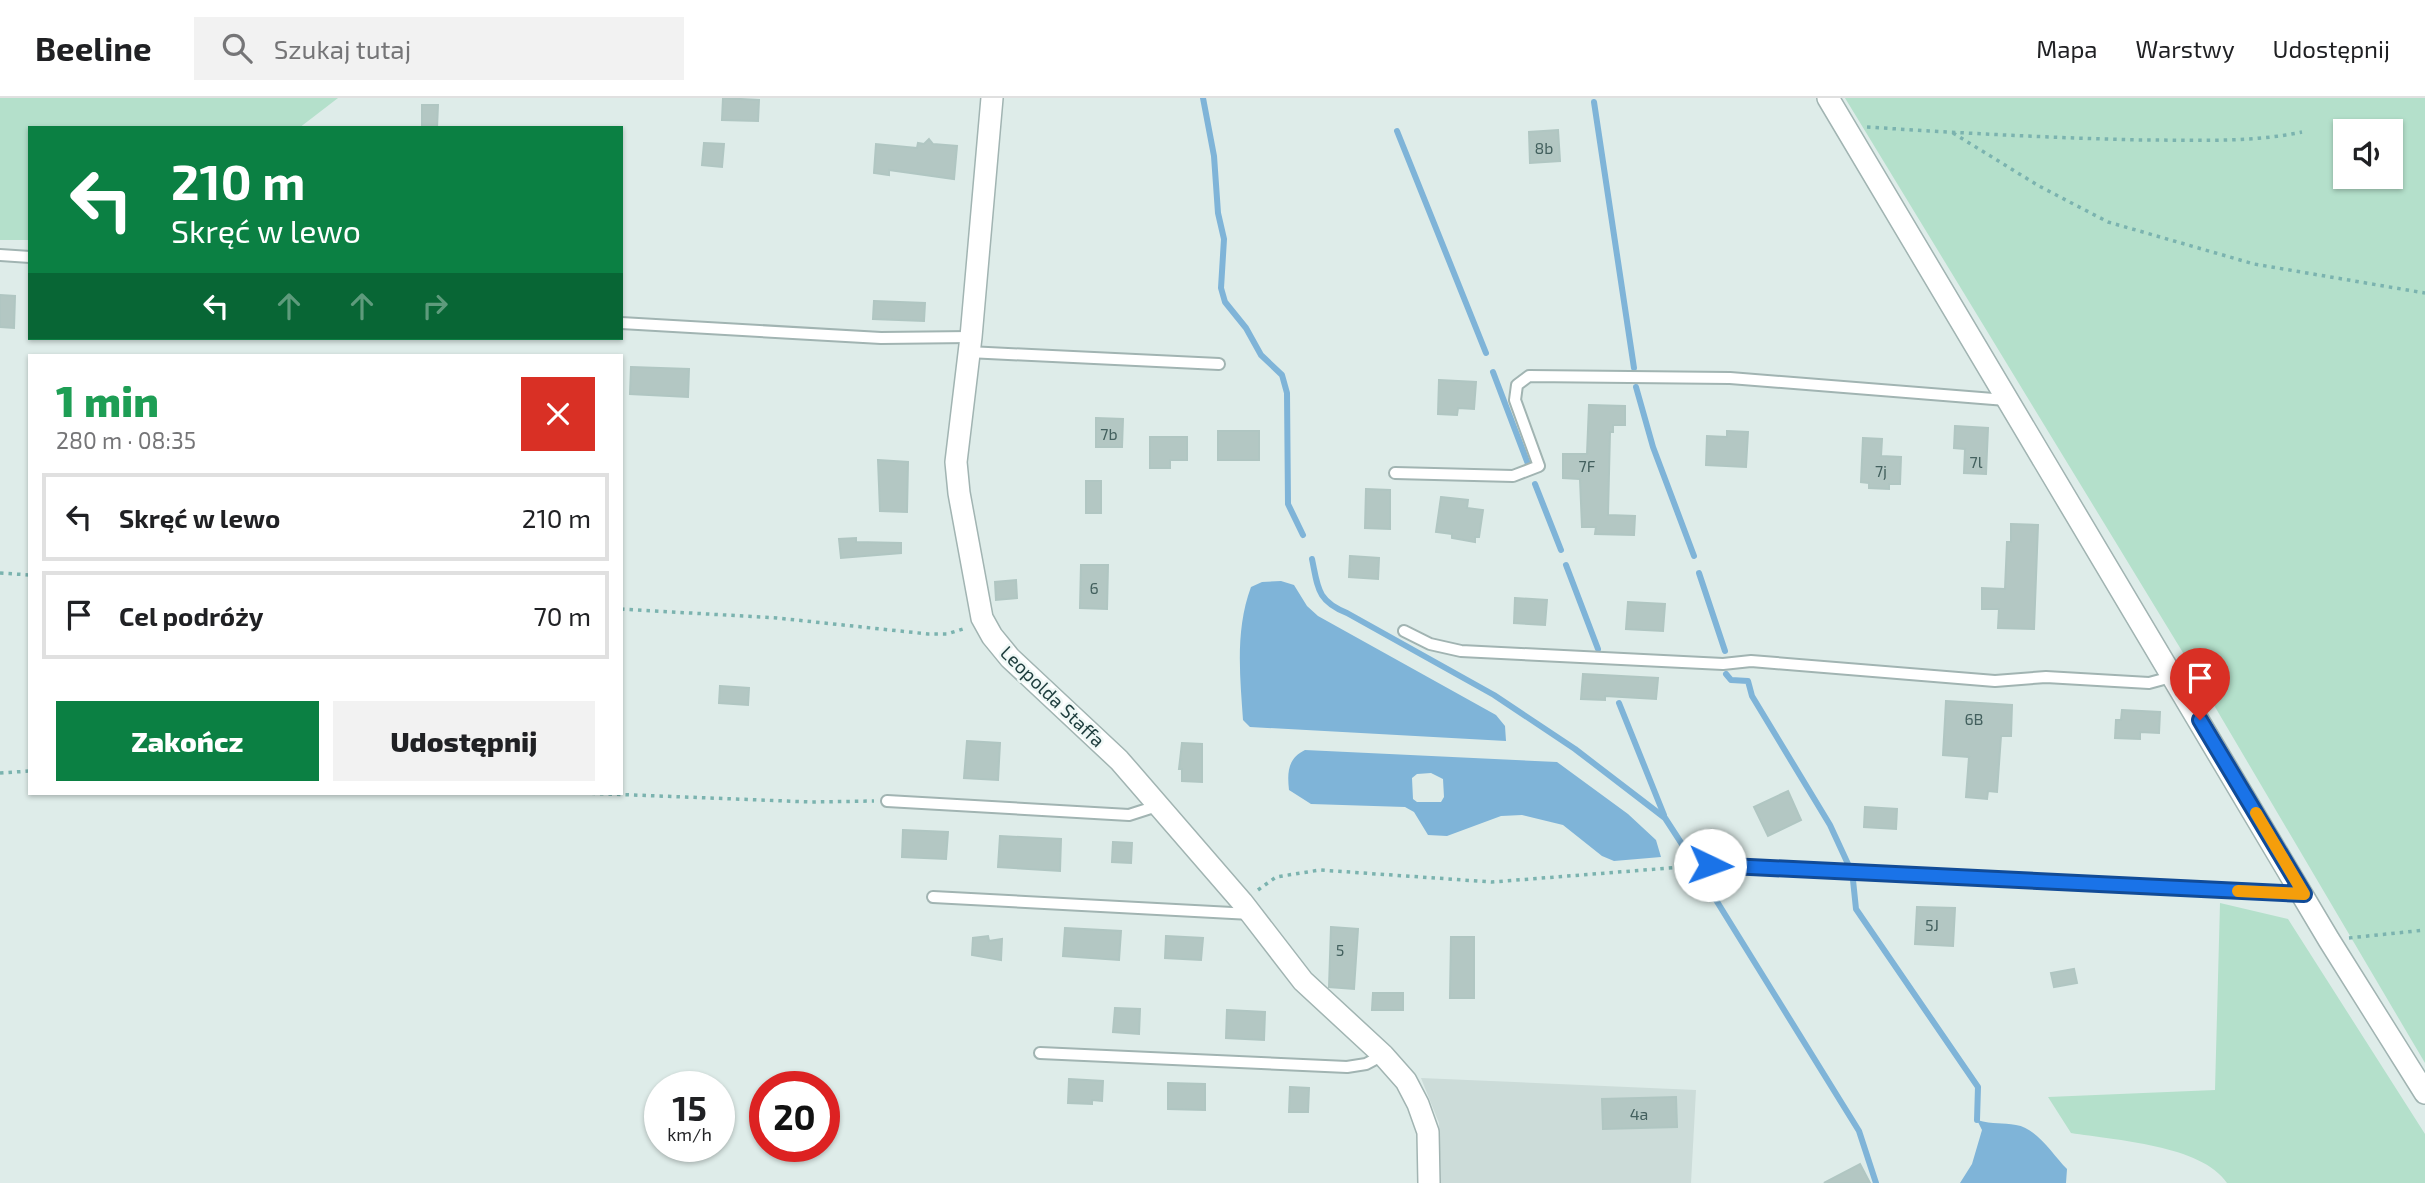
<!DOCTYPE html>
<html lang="pl">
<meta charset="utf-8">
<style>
body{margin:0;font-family:"Exo 2",sans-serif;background:#f2f2f2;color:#202124;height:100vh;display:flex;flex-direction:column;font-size:26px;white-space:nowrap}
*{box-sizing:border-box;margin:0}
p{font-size:23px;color:#757577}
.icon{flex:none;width:38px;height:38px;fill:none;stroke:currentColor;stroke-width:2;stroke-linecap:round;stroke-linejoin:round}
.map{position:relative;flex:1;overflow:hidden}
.panel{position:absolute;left:28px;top:256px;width:595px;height:441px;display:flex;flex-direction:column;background:#fff;border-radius:0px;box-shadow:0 2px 5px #0004}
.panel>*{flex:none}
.banner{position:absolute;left:28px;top:28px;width:595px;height:214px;border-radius:0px;box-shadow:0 2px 5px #0004;background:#0b8043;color:#fff;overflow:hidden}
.buttons{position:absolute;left:2333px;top:21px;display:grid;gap:14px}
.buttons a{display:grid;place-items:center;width:70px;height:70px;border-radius:0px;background:#fff;box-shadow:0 2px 5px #0004;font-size:35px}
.speed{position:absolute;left:644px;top:973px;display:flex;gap:14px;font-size:35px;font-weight:700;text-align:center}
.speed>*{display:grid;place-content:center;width:91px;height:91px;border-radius:50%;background:#fff;box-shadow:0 2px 5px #0004;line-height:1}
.speed small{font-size:18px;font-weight:400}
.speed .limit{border:10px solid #d22;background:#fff;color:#111}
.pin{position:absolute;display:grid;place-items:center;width:60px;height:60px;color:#fff;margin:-72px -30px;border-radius:50% 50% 50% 0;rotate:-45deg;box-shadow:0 0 7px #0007}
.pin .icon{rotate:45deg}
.me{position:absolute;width:77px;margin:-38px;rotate:93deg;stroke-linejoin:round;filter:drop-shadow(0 0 5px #0008)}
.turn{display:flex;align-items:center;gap:24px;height:147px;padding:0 28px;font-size:32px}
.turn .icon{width:91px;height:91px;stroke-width:2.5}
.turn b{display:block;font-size:49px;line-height:60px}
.lanes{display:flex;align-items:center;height:66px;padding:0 28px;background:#0003;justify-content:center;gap:35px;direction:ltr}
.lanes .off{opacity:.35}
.round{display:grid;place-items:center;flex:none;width:74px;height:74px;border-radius:0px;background:#f2f2f2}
.head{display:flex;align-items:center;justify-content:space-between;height:119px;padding:0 28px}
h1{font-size:42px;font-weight:800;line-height:52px;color:#1e9e55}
.action{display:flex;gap:14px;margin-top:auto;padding:14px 28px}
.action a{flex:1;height:80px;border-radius:0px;background:#0b8043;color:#fff;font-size:28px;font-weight:800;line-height:80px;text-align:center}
.action a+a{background:#f2f2f2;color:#202124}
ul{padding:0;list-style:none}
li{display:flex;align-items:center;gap:21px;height:88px;margin:0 14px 10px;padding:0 14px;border:4px solid #e0e0e0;border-radius:0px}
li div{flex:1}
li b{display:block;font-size:26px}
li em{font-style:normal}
header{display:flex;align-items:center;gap:42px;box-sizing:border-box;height:98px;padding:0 35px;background:#fff;border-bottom:2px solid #e0e0e0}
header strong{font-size:33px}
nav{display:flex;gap:38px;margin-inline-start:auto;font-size:24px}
.search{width:490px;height:63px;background:#f2f2f2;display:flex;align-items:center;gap:18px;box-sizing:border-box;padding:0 24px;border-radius:0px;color:#757577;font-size:26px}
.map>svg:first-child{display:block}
</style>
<header>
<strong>Beeline</strong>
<div class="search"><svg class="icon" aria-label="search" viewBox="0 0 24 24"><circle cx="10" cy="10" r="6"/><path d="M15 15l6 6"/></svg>Szukaj tutaj</div>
<nav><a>Mapa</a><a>Warstwy</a><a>Udostępnij</a></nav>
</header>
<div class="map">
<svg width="2425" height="1085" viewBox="0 0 2425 1085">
<rect width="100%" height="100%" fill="#deece9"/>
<path fill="#ccdcd9" d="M 1421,980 L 1696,992 L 1691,1085 L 1441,1085 L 1439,1025 Z"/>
<g fill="#b4e0cb" fill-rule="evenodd">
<path d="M 0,0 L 338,0 L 299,30 L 30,30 L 30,142 L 0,142 Z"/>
<path d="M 1845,0 L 2425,0 L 2425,965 L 2185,558 ZM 2345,33 L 2390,33 L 2390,79 L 2345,79 Z"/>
<path d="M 2220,805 L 2288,821 L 2425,1036 L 2425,1085 L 2227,1085 C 2202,1047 2114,1042 2071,1035 L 2048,999 L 2215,992 Z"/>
</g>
<g fill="#7fb4d8" fill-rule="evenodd">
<path d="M 1281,483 L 1294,487 L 1307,508 L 1318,518 L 1496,617 L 1505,628 L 1506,643 L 1250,629 L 1243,622 C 1240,578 1235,532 1251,489 L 1262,484 Z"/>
<path d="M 1305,652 L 1557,664 L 1628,716 L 1656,742 L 1661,759 L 1614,763 L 1602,758 L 1563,727 L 1522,717 L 1501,718 L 1447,738 L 1428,737 L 1414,714 L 1405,709 L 1311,706 L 1289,692 C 1287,674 1288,660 1305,652 ZM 1431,675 L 1443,681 L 1444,699 L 1441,704 L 1417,704 L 1413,701 L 1412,680 L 1417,676 Z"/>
<path d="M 1977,1022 C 1994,1027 2002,1024 2016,1027 C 2037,1030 2053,1057 2067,1071 L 2066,1085 L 1960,1085 L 1972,1066 L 1982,1032 Z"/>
</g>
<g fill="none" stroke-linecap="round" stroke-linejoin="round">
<g stroke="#7fb4d8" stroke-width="6">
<path d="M 1203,0 L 1214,58 L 1218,115 L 1224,141 L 1221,190 L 1225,204 L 1246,230 L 1261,257 L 1282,277 L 1287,295 L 1288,406 L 1303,437"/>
<path d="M 1594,4 L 1634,270"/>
<path d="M 1397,33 L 1486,255"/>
<path d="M 1493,274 L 1528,366"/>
<path d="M 1636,289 L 1653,349 L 1694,458"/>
<path d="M 1535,386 L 1561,452"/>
<path d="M 1312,461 C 1318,490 1317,503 1347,515 L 1494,597 L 1575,651 L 1665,720 L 1689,757"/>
<path d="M 1566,467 L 1598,551"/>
<path d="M 1699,475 L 1725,553"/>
<path d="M 1726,576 L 1731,582 L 1748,583 L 1752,598 L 1830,727 L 1848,766"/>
<path d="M 1619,605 L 1664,717"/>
<path d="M 1703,781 L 1859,1033 L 1876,1085"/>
<path d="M 1853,782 L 1856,811 L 1978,989 L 1977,1022"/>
</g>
</g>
<g fill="#b3c7c3" stroke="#b0c6c2" stroke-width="2">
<path d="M 723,0 L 759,2 L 758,23 L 722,22 Z"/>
<path d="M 422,7 L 438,7 L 437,30 L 422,30 Z"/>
<path d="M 1558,32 L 1560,63 L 1530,65 L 1529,34 Z"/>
<path d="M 929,41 L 933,46 L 957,48 L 954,81 L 889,72 L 889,77 L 874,75 L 876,46 L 917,50 L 918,45 L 924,46 Z"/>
<path d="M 704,45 L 724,46 L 722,69 L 702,67 Z"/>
<path d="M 0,197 L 15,198 L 14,230 L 0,229 Z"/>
<path d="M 874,203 L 925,205 L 924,223 L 873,221 Z"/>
<path d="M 631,269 L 689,271 L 688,299 L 630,296 Z"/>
<path d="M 1439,282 L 1476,284 L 1474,311 L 1458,310 L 1457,317 L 1438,316 Z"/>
<path d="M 1589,307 L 1625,308 L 1625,327 L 1613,327 L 1613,334 L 1610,334 L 1608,417 L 1635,418 L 1634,437 L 1595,436 L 1596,429 L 1582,429 L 1580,381 L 1563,380 L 1563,356 L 1587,356 Z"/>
<path d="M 1096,320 L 1123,321 L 1122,349 L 1096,349 Z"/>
<path d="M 1955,328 L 1988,330 L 1986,376 L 1964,375 L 1965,351 L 1954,350 Z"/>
<rect x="1218" y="333" width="41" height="29"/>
<path d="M 1727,333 L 1748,334 L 1746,369 L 1706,367 L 1707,338 L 1727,339 Z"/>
<path d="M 1150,339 L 1187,339 L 1187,362 L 1170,362 L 1170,370 L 1150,370 Z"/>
<path d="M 1863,340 L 1882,341 L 1881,358 L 1901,359 L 1900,386 L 1889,386 L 1889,391 L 1869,390 L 1869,385 L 1861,384 Z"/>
<path d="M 878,362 L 908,364 L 907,414 L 880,413 Z"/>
<rect x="1086" y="383" width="15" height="32"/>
<path d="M 1366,391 L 1390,392 L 1390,431 L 1365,430 Z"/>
<path d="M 1441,399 L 1468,402 L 1467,410 L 1483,412 L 1479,439 L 1475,439 L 1475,444 L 1452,440 L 1452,436 L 1436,434 Z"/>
<path d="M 2011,426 L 2038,427 L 2034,531 L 1998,530 L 1999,511 L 1982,511 L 1982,490 L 2005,491 L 2007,444 L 2011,444 Z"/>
<path d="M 856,440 L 856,444 L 901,445 L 901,455 L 841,460 L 839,441 Z"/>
<path d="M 1350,458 L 1379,460 L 1378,481 L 1349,479 Z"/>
<path d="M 1081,467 L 1108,467 L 1107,511 L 1080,510 Z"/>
<path d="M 1016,482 L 1017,500 L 996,502 L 995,484 Z"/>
<path d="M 1515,500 L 1547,502 L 1545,527 L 1514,525 Z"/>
<path d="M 1628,504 L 1665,506 L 1663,533 L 1626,531 Z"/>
<path d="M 1583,576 L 1658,580 L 1656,601 L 1605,598 L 1605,602 L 1581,601 Z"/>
<path d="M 720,588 L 749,590 L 748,607 L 719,605 Z"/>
<path d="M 1946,603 L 2012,607 L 2011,638 L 2001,638 L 1997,694 L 1988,693 L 1987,701 L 1966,699 L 1969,659 L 1943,657 Z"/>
<path d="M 2122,612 L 2160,614 L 2159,635 L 2140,634 L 2140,641 L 2115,640 L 2116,622 L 2121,622 Z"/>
<path d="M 967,643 L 1000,645 L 998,682 L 964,680 Z"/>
<path d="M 1182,645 L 1202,646 L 1202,684 L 1182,683 L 1182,671 L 1179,671 Z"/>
<path d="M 1788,693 L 1801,722 L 1768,738 L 1754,709 Z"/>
<path d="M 1865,709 L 1897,711 L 1896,731 L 1864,729 Z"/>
<path d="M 903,732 L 948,734 L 946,761 L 902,759 Z"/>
<path d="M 1000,738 L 1061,741 L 1060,773 L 998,769 Z"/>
<path d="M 1113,744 L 1132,745 L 1131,765 L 1112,764 Z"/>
<path d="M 1917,809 L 1955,810 L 1953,848 L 1915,846 Z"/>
<path d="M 1331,829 L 1358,831 L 1354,891 L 1329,889 Z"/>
<path d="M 1065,830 L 1121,833 L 1119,862 L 1063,858 Z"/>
<path d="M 988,838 L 989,843 L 1002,841 L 1001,862 L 972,857 L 973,840 Z"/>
<path d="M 1166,838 L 1203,840 L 1201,862 L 1165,860 Z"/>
<path d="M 1451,839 L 1474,839 L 1474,900 L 1450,900 Z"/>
<path d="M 2074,871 L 2077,885 L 2054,889 L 2051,875 Z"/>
<path d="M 1373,895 L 1403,895 L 1403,912 L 1372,912 Z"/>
<path d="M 1115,910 L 1140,911 L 1139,936 L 1113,934 Z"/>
<path d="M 1227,912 L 1265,914 L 1264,942 L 1226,940 Z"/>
<path d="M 1069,981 L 1103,983 L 1102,1003 L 1092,1002 L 1092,1006 L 1068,1005 Z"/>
<path d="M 1168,985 L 1205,986 L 1205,1012 L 1168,1011 Z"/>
<path d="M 1290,989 L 1309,990 L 1308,1014 L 1289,1014 Z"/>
<path d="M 1676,999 L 1677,1029 L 1603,1031 L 1602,1001 Z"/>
<path d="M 1860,1066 L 1870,1085 L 1824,1085 Z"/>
</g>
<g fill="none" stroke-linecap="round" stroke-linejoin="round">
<g stroke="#a1b4b2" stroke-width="14">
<g id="lane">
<path d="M 0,157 L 30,159"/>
<path d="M 621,225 L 881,240 L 971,239"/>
<path d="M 968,254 L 1219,266"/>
<path d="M 1395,375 L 1513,378 L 1539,368 L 1515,302 L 1517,287 L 1529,278 L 1730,280 L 2006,302"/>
<path d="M 1404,533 L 1430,546 L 1461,553 L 1723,566 L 1751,563 L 1995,583 L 2046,579 L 2149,585 L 2175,578"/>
<path d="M 887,703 L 1129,717 L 1157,708"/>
<path d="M 1710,767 L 2302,796"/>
<path d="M 933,799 L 1251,816"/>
<path d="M 1040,955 L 1347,969 L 1366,966 L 1383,957"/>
</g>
</g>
<g stroke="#a1b4b2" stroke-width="24">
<g id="street">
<path d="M 992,0 L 971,239 L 956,364 L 959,395 L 982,520 L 992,538 L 1010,560 L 1119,662 L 1242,804 L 1303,883 L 1383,957 L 1406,983 L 1418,1006 L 1428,1034 L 1429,1085"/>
<path d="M 1828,0 L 2329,842 L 2425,995"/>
</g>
</g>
<g stroke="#7bb3af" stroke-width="3.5" stroke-dasharray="3.5 5" stroke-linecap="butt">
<path d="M 1867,29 C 1959,35 2051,40 2143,42 C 2196,42 2250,45 2302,34"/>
<path d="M 1953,35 L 2039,88 L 2108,124 L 2254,166 L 2425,195"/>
<path d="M 0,475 L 30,477"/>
<path d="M 621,511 L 777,520 L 928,536 L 947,536 L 966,530"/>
<path d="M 0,675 L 30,673"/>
<path d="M 583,695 L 811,704 L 874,703"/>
<path d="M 1258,792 L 1276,779 L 1320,772 L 1492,784 L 1695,768"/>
<path d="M 2349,840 L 2425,832"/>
</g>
<use href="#lane" stroke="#fff" stroke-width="10"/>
<use href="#street" stroke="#fff" stroke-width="21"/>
</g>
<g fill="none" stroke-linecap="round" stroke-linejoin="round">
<g stroke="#114b97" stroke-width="18">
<path id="route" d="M 1710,767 L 2304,796 L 2200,622"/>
</g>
<use href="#route" stroke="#1a73e8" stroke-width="12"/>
<path stroke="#f59e0b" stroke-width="12" d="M 2238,793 L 2304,796 L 2256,715"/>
</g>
<g text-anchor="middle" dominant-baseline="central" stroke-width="5" stroke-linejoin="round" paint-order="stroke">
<g font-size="16" fill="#43605e">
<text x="1544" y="49">8b</text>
<text x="1109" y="335">7b</text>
<text x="1976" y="363">7l</text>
<text x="1587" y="367">7F</text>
<text x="1881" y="372">7j</text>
<text x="1094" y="489">6</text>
<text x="1974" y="620">6B</text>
<text x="1932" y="826">5J</text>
<text x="1340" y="851">5</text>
<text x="1639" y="1015">4a</text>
</g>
<g font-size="19" fill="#1e3d3d" stroke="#eff8f6">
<text transform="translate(1053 598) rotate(44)">Leopolda Staffa</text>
</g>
</g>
</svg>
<div class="buttons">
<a><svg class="icon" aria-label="sound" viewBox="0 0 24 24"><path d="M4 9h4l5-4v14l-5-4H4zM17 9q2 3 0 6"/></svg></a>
</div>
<div class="speed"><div>15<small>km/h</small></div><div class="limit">20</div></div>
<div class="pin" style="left:2200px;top:622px;background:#d93025"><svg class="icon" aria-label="arrive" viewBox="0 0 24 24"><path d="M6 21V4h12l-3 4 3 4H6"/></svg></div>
<svg class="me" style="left:1710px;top:767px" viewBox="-20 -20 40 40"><circle r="19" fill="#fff"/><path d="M0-13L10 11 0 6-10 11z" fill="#1a73e8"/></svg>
<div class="banner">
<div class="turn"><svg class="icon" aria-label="left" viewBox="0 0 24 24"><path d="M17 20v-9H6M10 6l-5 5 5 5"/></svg><div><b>210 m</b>Skręć w lewo</div></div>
<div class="lanes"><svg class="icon" aria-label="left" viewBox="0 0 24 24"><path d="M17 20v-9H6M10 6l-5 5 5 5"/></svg><svg class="icon off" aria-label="ahead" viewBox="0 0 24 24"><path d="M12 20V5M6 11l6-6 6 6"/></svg><svg class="icon off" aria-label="ahead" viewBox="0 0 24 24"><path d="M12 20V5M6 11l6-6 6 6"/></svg><svg class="icon off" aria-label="right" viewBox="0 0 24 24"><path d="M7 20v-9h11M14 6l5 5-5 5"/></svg></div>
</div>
<section class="panel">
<div class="head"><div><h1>1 min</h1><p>280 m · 08:35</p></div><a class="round" style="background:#d93025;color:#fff"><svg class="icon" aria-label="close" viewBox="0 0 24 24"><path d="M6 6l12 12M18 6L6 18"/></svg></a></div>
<ul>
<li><svg class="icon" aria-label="left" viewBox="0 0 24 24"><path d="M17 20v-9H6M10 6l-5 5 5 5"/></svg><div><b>Skręć w lewo</b></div><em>210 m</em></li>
<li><svg class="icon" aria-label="arrive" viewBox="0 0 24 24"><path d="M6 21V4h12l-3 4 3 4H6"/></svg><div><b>Cel podróży</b></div><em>70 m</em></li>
</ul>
<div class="action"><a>Zakończ</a><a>Udostępnij</a></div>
</section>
</div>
